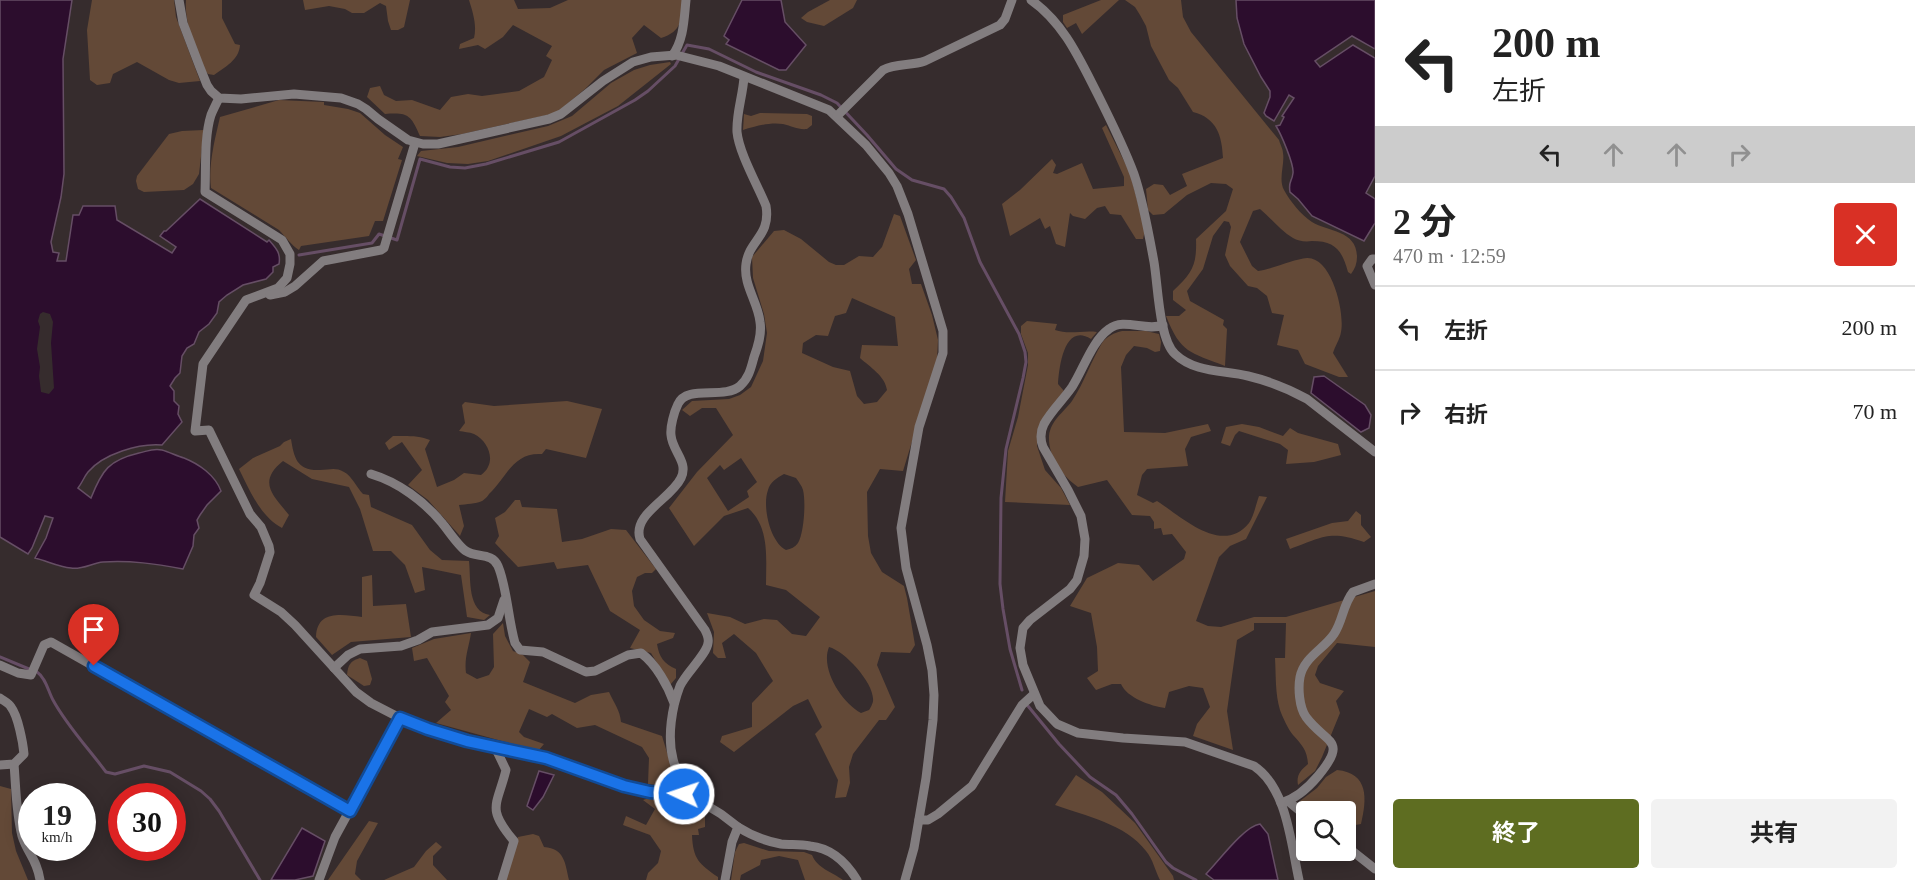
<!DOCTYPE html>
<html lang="ja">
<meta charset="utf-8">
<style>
body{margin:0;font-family:"Times New Roman","Noto Sans JP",serif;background:#f2f2f2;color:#222;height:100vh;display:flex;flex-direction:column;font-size:22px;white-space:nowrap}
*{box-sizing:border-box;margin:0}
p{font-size:20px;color:#767676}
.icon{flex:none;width:33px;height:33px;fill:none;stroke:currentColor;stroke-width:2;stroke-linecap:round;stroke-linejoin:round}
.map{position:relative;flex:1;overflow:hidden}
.sheet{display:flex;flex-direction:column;background:#fff;width:540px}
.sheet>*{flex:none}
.hud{background:#fff;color:#222;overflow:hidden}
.controls{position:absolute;left:1296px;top:801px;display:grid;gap:12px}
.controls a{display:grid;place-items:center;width:60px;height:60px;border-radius:6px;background:#fff;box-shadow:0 3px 15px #0003;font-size:30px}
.speed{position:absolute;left:18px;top:783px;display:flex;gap:12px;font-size:30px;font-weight:700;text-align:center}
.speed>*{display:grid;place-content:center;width:78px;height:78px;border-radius:50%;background:#fff;box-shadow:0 3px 15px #0003;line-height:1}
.speed small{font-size:15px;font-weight:400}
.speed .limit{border:9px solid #d22;background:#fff;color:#111}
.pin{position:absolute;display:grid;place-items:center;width:51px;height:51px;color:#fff;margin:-62px -26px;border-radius:50% 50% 50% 0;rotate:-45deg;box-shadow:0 0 6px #0007}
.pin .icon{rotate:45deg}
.me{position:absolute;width:66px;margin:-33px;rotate:273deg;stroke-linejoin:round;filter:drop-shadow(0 0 4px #0008)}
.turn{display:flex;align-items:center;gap:21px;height:126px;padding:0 18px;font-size:27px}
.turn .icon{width:78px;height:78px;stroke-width:2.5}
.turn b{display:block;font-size:42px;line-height:51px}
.lanes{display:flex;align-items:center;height:57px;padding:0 18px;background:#0003;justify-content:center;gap:30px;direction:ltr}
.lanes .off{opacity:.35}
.round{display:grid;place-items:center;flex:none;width:63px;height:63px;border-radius:6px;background:#f2f2f2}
.head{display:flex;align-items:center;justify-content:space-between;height:102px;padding:0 18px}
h1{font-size:36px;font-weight:700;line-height:45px}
.primary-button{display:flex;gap:12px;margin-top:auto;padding:12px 18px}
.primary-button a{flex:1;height:69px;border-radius:6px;background:#5e6d21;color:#fff;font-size:24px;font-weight:700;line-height:69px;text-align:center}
.primary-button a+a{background:#f2f2f2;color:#222}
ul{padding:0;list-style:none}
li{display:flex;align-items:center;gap:18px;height:84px;padding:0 18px;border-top:2px solid #e0e0e0}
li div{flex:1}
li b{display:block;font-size:22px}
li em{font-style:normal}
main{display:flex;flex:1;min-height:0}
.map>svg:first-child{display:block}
</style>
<main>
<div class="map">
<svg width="1375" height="880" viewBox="0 0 1375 880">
<rect width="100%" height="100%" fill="#362c2d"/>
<g fill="#634937" fill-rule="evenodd">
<path d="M 92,0 L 174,0 L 176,17 L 200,81 L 179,83 L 169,80 L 137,62 L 113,74 L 110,83 L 97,85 L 90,80 L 87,30 Z"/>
<path d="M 186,0 L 222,0 L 222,18 L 235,44 L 240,45 C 239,60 225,67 214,75 L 208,74 C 196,59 184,20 186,0 Z"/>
<path d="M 303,0 L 410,0 L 404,27 L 398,30 L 391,30 L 388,21 L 386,6 L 380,3 L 364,13 L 352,13 L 345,9 L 329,6 L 305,10 Z"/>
<path d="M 469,0 L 514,0 L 518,9 L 550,8 L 568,0 L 684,0 C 680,20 683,31 661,38 L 644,25 L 632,38 L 637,53 L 604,70 L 585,89 L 556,113 L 462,134 L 440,137 L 420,136 C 411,116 409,112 385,114 L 367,97 L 370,88 L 380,86 L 384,95 L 396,101 L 412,100 L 440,110 L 451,97 L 468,94 L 482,96 L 519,91 L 544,77 L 552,60 L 546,56 L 552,46 L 513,25 L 503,37 L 485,49 L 478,45 L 459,49 L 460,44 L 474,38 C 477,25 473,13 469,0 Z"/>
<path d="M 830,0 L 857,0 L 853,8 L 824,26 L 807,22 L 801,18 L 808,12 Z"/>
<path d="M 1101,0 L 1119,0 L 1082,34 L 1076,23 L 1067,28 L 1063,22 L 1063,15 Z"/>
<path d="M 1125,0 L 1181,0 L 1183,17 L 1191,32 L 1279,140 C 1280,144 1283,149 1283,153 C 1285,164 1278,179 1284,190 C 1290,201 1301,215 1312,222 C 1328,232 1357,230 1357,257 C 1357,263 1355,269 1351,274 L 1348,272 C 1342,250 1335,241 1312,241 C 1305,242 1298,241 1293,238 C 1280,230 1271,218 1260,209 L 1253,211 L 1240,242 L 1252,266 L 1258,271 C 1273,269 1294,259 1307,258 C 1332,257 1345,313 1341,332 C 1340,339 1335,346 1333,353 L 1348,377 L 1339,377 L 1305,364 L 1298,350 L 1277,345 L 1284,315 L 1272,313 L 1267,296 L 1257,288 L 1248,286 L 1230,266 L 1225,255 L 1231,227 L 1229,222 L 1224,221 L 1213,236 L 1203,269 L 1187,291 L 1190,301 L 1224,320 L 1223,325 L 1227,329 L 1225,366 C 1190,352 1181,354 1166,316 L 1179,316 L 1186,310 L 1173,300 L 1173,291 C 1192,273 1197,266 1196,239 L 1226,211 L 1233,189 L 1226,184 L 1211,183 L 1187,195 L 1164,214 L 1153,215 L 1148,210 L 1146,189 L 1154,184 L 1163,185 L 1170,195 L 1187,186 L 1182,174 L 1223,158 C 1222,136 1217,118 1193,112 L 1178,88 L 1169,80 L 1151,46 L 1146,26 L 1140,15 L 1135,7 Z"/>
<path d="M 670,62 L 671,64 L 618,106 L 561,136 L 488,161 L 468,164 L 447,163 L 417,156 L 421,151 L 458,147 L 548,126 L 572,116 L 611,83 L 634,70 L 650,65 Z"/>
<path d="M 279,100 L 324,102 L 324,105 L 348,109 L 360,113 L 385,135 L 403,147 L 398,159 L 402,160 L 383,221 L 375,221 L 369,236 L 301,246 L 299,250 C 291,245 286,237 279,230 L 211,188 C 208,165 215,139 220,117 Z"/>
<path d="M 760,113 L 807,114 L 812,116 L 812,125 L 807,129 C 798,130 792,126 783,124 C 770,122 756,126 743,130 L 744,114 L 751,116 Z"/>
<path d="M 1106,125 L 1130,173 L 1145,230 L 1143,239 L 1136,239 L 1121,215 L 1110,214 L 1105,206 L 1097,208 L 1085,219 L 1073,216 L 1070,213 L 1065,247 L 1056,244 L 1050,226 L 1045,229 L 1040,218 L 1010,236 L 1002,204 L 1020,190 L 1052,159 L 1056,165 L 1053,173 L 1057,174 L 1082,163 L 1093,189 L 1124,186 L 1124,177 L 1102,128 Z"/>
<path d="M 204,130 L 199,174 L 193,184 L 184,190 L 144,192 L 138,189 L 136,181 L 137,176 L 169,134 L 182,131 Z"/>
<path d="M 894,214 L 900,216 L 916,260 L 909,269 L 912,284 L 921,284 L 932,315 L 938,340 L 937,360 L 903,471 L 880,469 L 867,492 L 868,536 L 871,553 L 882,572 L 904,586 L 907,598 L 915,645 L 910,653 L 881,652 L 877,665 L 895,707 L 886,720 L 879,720 L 853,754 L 849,767 L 850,783 L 846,797 L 835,798 L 838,780 L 815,734 L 822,727 L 808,699 L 793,706 L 734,752 L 720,742 L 722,736 L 752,727 L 752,703 L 773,681 L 756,653 L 734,634 L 722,643 L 726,658 L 718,658 L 713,653 L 714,632 L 707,613 L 730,617 L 745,624 L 764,619 L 777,620 L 792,634 L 806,636 L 820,617 L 786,590 L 766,585 C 766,559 770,527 748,508 L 724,516 L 694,546 L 669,508 L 697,472 L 733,435 L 716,408 L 702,408 L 690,416 L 682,410 L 692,401 L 729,399 L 740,395 L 751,387 L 763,361 L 767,333 L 764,314 L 753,278 L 752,257 L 774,231 L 784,230 L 801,239 L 829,262 L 836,265 L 844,265 L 859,256 L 873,257 L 882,247 ZM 852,298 L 895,317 L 898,346 L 862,345 L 860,358 C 870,367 885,376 887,390 L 877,402 L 864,404 L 857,396 L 850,371 L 833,367 L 802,353 L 803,343 L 816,335 L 828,336 L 835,316 L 846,313 ZM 741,458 L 757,482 L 747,491 L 749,497 L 728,511 L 707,478 L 720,465 L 724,470 ZM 784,474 L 796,478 C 798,481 802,486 803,490 C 806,502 804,533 798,543 C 795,547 791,549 786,550 C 770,542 762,506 768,490 C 770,482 777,478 784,474 ZM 829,647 C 845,651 875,684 873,701 C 873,703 870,709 869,710 L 861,713 C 842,703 820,669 829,647 Z"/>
<path d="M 1027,321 L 1057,324 L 1055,330 C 1069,335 1083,330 1097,332 L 1091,339 C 1064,322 1059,368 1058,384 L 1064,391 L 1037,432 L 1037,446 L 1045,470 L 1061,488 L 1070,505 L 1005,502 L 1008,451 L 1018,417 L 1028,365 L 1028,353 L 1021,334 L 1021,326 Z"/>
<path d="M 1122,331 L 1146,331 L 1159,334 L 1161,342 L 1160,351 L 1155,352 L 1147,348 L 1134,346 L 1126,355 L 1121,367 L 1124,432 L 1165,433 L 1208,424 L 1211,431 L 1191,437 L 1185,449 L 1188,466 L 1147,469 L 1142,475 L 1137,495 L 1153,503 L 1157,501 C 1182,517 1222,556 1249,523 C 1254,516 1256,504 1259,496 L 1267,497 L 1246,539 L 1230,546 L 1219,557 L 1196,621 L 1208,626 L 1221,627 L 1254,617 L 1286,617 L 1375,591 L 1375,647 L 1337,643 L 1318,666 L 1315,675 L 1320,683 L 1344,691 L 1336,701 L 1340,713 L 1322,757 L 1315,771 L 1298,785 C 1296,775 1301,770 1308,764 C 1307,750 1302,745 1293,735 C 1288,729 1283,718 1280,710 C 1275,694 1276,675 1275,658 L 1285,658 L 1286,623 L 1254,623 L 1254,630 L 1237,640 L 1227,711 L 1233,750 L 1193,736 L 1197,724 L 1210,707 L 1203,688 L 1189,686 L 1169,692 L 1165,708 C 1151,706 1127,698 1121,684 L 1112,684 L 1096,690 L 1087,678 L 1098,671 L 1097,647 L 1091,613 L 1070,606 L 1087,578 L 1118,563 L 1139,565 L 1153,581 L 1184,559 L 1186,552 L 1172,534 L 1163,535 L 1161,528 L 1154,529 L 1154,522 L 1150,516 L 1132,515 L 1107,480 L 1078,487 C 1062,476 1048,457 1049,436 C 1051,420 1063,413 1072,401 C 1084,383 1091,361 1102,343 C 1107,336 1114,333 1122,331 Z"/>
<path d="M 567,401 L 602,409 L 586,458 L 546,449 L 542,454 C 513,452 507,477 489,494 C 489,495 483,501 482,501 C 476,504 466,504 459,505 L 464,526 L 460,536 L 428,500 L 408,485 L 422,470 L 402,442 L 389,450 L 385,443 L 393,436 C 405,436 419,435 430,440 L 425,449 L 437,487 L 454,480 L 464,473 L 481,475 C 497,464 490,442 474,434 C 469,432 464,432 459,431 L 465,423 L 462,405 L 465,402 L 494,406 Z"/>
<path d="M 1242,424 L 1259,427 L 1283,436 L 1290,428 L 1298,433 L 1338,444 L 1341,455 L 1314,462 L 1286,464 L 1288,450 L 1280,444 L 1239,431 L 1235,435 L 1230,446 L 1221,443 L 1226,427 Z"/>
<path d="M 291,439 C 294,458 297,471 320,470 C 330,470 335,467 344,472 C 352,476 357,488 363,494 L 369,495 L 371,507 L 412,525 L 430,550 L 442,560 L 469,561 C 471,579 467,612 490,615 L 484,620 L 467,617 L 461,575 L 422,567 L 425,590 L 415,593 L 405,565 L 391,551 L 373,551 L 360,509 L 349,487 L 312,479 L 283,461 C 257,482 273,495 289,515 L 282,528 C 260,516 250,491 239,469 L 253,458 L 280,446 L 284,442 Z"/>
<path d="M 515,500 L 520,500 L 522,507 L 557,509 L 562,542 L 582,539 L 611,529 L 626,530 L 656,569 L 652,573 L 645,573 L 637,577 L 632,591 L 634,606 L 644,620 L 660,631 L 675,633 L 673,638 L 657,644 C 659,657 664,664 676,669 L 676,678 L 670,685 L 651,653 L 630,648 L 640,630 L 610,611 L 588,565 L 557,569 L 554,562 L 518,567 L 495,543 L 499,536 L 495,518 L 505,512 Z"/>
<path d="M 1356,511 L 1361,515 L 1361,525 L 1371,537 L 1364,542 C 1329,530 1323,537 1290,549 L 1286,539 L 1332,523 L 1348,521 Z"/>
<path d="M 372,575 L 373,606 L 406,604 L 411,637 L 351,642 L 332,655 L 316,637 C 317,609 343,615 362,617 L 362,577 Z"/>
<path d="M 503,623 L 505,636 L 513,651 L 523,655 L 530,662 L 523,682 L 575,703 L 591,695 L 609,692 C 614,703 620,710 621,722 L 662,736 L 676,782 L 674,787 L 648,784 L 649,758 L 642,747 L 595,725 L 577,728 L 552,714 L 547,717 L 529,709 L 519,732 L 524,737 L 544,744 L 538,751 L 436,723 L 451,710 L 445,702 L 449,696 L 427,658 L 414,661 L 412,648 L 434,639 L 471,633 C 469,647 464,658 466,673 L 477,679 L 489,675 L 494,667 L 493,634 Z"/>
<path d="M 360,658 L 367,661 L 372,679 L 370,685 L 364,686 L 347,675 C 348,665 350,661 360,658 Z"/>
<path d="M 1337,770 C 1369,773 1367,799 1361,824 L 1350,826 L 1346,826 L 1346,812 C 1331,812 1306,817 1300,801 L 1317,788 L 1326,777 Z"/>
<path d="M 1076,775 L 1102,792 L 1135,823 L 1173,876 L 1174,880 L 1160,880 C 1155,871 1153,859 1146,851 C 1126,824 1085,816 1055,805 Z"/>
<path d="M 0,786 L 11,789 L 12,833 L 16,851 L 28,880 L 0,880 Z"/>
<path d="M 649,798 L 686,807 L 705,814 L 705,827 L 698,829 L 699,835 L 692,835 C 693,859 699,864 718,877 L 718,880 L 646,880 L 648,873 L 658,863 L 661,851 L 650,835 L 623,825 L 626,816 L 646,825 L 655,809 L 643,800 Z"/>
<path d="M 369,821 L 378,823 L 357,861 L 355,874 L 361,880 L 328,880 Z"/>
<path d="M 533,834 L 539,836 L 544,847 C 565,849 565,863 569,880 L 506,880 L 518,837 Z"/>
<path d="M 436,842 L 442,847 L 433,856 L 433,865 L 447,880 L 384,880 L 414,867 L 426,851 Z"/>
<path d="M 744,843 L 769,851 L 804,852 L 812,855 C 817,868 832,872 843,880 L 805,880 L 798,860 L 779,856 L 761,860 L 760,865 L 741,875 L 740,880 L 731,880 L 735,852 L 739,844 Z"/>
</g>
<g fill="#2c0d2d" stroke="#664e65" stroke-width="1.5">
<path d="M 0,0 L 72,0 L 63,59 L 64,174 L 61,197 L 51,242 L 53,252 L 59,253 L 57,261 L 66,261 L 73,215 L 79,215 L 83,206 L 115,206 L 117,220 L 172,253 L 176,247 L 160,236 L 164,231 L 166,231 L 200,199 L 267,242 L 269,240 C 276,248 281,253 279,264 L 273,267 L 273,272 L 266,279 L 243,285 L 227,295 L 219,302 L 217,313 L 209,324 L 199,332 L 194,344 L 187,348 L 182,356 L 180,373 L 175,378 L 170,386 L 174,391 L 174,401 L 179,406 L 178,414 L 182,422 L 162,445 C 139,443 103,454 88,472 C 84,477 82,483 78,488 L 91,498 C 102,470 109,460 139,453 C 148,451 153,448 162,450 C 169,452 177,456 184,458 C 199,464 215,475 221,491 L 207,505 L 200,515 L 197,520 L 199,528 L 194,535 L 193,546 L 183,569 C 156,564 130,560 103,562 C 92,563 82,570 71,568 C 59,567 47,561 35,558 L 46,538 L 53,518 L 45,516 L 32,548 L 28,554 L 0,537 Z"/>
<path d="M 742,0 L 781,0 L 785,22 L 806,45 L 786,70 L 779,70 L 726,44 L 729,40 L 724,36 Z"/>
<path d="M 1236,0 L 1375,0 L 1375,49 L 1352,36 L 1315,61 L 1320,67 L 1353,45 L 1375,58 L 1375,176 L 1366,193 L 1375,199 L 1375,223 L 1364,241 L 1312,216 L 1298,199 L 1290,192 C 1288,181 1292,182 1293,173 C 1294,164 1281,134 1276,126 L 1280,125 L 1284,117 L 1282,116 L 1294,98 L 1289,95 L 1274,121 L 1266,116 L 1264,113 L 1270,97 L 1270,91 L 1261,77 L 1244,44 L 1237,18 Z"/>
<path d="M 1324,376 L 1365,405 L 1371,415 L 1369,428 L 1361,432 L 1311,393 L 1314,377 Z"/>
<path d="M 539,771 L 554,775 L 543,797 L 533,810 L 527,806 Z"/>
<path d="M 1260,824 L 1268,834 L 1278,880 L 1214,880 L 1206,874 C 1218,862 1244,826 1260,824 Z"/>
<path d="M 302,828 L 325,841 L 313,876 L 295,880 L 271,880 Z"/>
</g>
<path fill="#362c2d" d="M 43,312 L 50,314 L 53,322 L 51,343 L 54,388 L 49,394 L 41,392 L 39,376 L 40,367 L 37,349 L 40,327 L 38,321 L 40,314 Z"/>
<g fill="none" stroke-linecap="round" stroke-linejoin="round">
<g stroke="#664e65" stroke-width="3">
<path d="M 299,255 L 372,243 L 379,234 L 397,240 L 420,159 L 450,167 L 465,168 L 486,164 L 559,142 L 635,100 L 648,91 L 675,66 L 687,45 L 709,49 L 756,72 L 821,95 L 837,103 L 867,135 L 896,169 L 912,180 L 944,189 L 951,197 L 964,218 L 980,262 L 1019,334 L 1025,352 L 1026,362 L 1023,378 L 1006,449 L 1001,498 L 1000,584 L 1003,609 L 1010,649 L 1022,690"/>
<path d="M 0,657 L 29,669"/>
<path d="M 37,672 C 46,678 48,691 53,700 C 67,726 89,749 106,772 L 115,774 L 144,766 L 170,772 L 201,791 L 210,799 L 219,811 L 260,880"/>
<path d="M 1028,706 L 1059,744 L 1090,777 L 1116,795 L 1132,814 L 1166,862 L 1173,868 L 1196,880"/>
</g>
<g stroke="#827d7f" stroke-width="9">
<path d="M 179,0 L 183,23 L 199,65 L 207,85 L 211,91 L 219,98 L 241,99 L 294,94 L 341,98 L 358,104 L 366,109 L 378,119 L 408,140 L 423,144 L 438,144 L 549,119 L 561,114 L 603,81 L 633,62 L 651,57 L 676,55 L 719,66 L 829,110 L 866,145 L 889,173 L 897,186 L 908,214 L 943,331 L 943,353 L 919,427 L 901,528 L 906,568 L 927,645 L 932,670 L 934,695 L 933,720 L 926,778 L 914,848 L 905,880"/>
<path d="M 1031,0 C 1064,23 1080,60 1098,95 C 1111,121 1124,147 1134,174 C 1143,200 1149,235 1154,262 C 1158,286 1159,339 1175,354 C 1195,373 1223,370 1248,376 C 1269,381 1289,389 1307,399 L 1375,452"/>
<path d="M 672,56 C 684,40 684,19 686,0"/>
<path d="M 219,98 C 216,104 213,110 211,115 C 204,137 206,169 205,192 L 282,240 L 290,254 L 290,264 L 287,278 L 278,288 L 246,300 L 203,364 L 195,431 L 209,430 L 250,514 L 261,527 L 269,546 L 270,552 L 260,583 L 254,595 L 281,612 L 295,625 L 356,692 L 371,703 L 400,718 L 428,729 L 467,741 L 546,758 L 624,786 L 650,792 L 684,794 L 693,797 L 721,814 L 738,827 L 732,842 L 725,880"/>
<path d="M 837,116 L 883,70 C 896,63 911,66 925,61 L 1000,25 L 1005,19 L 1012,0"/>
<path d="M 1375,259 L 1372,259 L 1367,266 L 1375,285"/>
<path d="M 270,295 L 285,292 L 295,286 L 323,261 L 381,250 L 384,248 L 415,143"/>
<path d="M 1163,325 C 1146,332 1124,317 1109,329 C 1092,341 1083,370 1072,387 C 1063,400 1051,411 1044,424 C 1040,432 1040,439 1043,447 L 1068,490 L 1081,516 L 1085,539 L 1084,556 L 1077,580 L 1070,589 L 1030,620 L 1023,628 L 1020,648 L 1023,665 L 1040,706 L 1057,724 L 1078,733 L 1123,738 L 1185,742 L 1254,766 C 1287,788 1291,844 1299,880"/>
<path d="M 371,474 C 398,482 424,501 442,523 C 448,530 459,547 466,551 C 476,558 492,552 498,566 C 507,587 508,619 515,643 L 520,650 L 543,652 L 586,672 L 595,671 L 628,655 L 641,653 C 656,664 668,686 674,703"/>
<path d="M 0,665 L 18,673 L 31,675 L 44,645 L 51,642 L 350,811"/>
<path d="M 334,668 L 348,655 L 360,649 L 401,646 L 418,640 L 432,632 L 488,625 L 498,618 L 504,600"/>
<path d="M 0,698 C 4,701 9,703 11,707 C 18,716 23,743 24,754 L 14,764 L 0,765"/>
<path d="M 495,747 L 506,770 C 497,806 486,808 514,841 L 502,880"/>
<path d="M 14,764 C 16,788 16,813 22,836 C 27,853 37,859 40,880"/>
<path d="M 684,794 C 683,781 676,772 673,759 C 667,736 672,707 680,686 C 686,673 707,654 708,643 C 709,639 707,634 705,630 L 640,539 C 632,514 671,499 681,478 C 689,462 672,451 671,435 C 670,427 674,412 678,404 C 687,384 724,400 740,386 C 749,378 751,368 754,357 C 758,346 762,334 760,322 C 758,302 743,285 746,264 C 749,240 771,236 766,206 C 758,186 739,153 737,132 C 736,114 743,95 744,77"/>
<path d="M 1288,801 L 1306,816"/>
<path d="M 1281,803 C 1295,799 1308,788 1318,776 C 1349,739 1326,744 1306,717 C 1299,707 1298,688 1300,677 C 1304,657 1324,649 1334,634 C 1343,621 1343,604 1353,592 L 1375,584"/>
<path d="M 919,820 L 928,820 L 938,814 L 972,786 L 1022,705 L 1034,694"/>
<path d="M 738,827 C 752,836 765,841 781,844 C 791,845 800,844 810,846 C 831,848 846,862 857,880"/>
<path d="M 1346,846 L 1375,869"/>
<path d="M 319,880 L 335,837 L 400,718"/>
</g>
</g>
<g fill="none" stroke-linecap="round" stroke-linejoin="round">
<g stroke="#114b97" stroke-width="15">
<path id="route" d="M 94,666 L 350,811 L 400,718 L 428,729 L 467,741 L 546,758 L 624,786 L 650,792 L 684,794"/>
</g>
<use href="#route" stroke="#1a73e8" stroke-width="10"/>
</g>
</svg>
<div class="controls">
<a><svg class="icon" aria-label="search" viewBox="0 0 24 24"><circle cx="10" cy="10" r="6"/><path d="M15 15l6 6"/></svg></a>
</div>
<div class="speed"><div>19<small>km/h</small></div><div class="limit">30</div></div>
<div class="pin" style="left:94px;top:666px;background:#d93025"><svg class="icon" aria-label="arrive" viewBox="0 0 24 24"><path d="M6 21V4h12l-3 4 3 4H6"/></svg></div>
<svg class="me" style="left:684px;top:794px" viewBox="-20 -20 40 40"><circle r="17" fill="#1a73e8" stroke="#fff" stroke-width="3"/><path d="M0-11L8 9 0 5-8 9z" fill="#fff"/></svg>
</div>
<section class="sheet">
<div class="hud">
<div class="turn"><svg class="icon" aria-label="left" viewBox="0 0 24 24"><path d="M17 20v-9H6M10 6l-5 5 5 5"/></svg><div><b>200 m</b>左折</div></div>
<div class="lanes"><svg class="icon" aria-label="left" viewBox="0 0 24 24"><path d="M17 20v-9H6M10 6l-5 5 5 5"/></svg><svg class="icon off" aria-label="ahead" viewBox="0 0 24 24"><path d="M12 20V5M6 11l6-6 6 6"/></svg><svg class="icon off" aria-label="ahead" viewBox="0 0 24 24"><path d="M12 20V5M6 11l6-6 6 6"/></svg><svg class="icon off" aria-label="right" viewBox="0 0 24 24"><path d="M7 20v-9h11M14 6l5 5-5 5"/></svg></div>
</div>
<div class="head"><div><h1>2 分</h1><p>470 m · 12:59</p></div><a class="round" style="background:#d93025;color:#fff"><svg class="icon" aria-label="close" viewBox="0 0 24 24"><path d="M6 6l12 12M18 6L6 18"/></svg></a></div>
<ul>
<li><svg class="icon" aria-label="left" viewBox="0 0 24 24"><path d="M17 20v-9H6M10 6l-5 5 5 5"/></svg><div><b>左折</b></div><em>200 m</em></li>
<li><svg class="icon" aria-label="right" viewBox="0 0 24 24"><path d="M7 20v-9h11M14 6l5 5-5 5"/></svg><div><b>右折</b></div><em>70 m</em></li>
</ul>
<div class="primary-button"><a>終了</a><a>共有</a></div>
</section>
</main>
